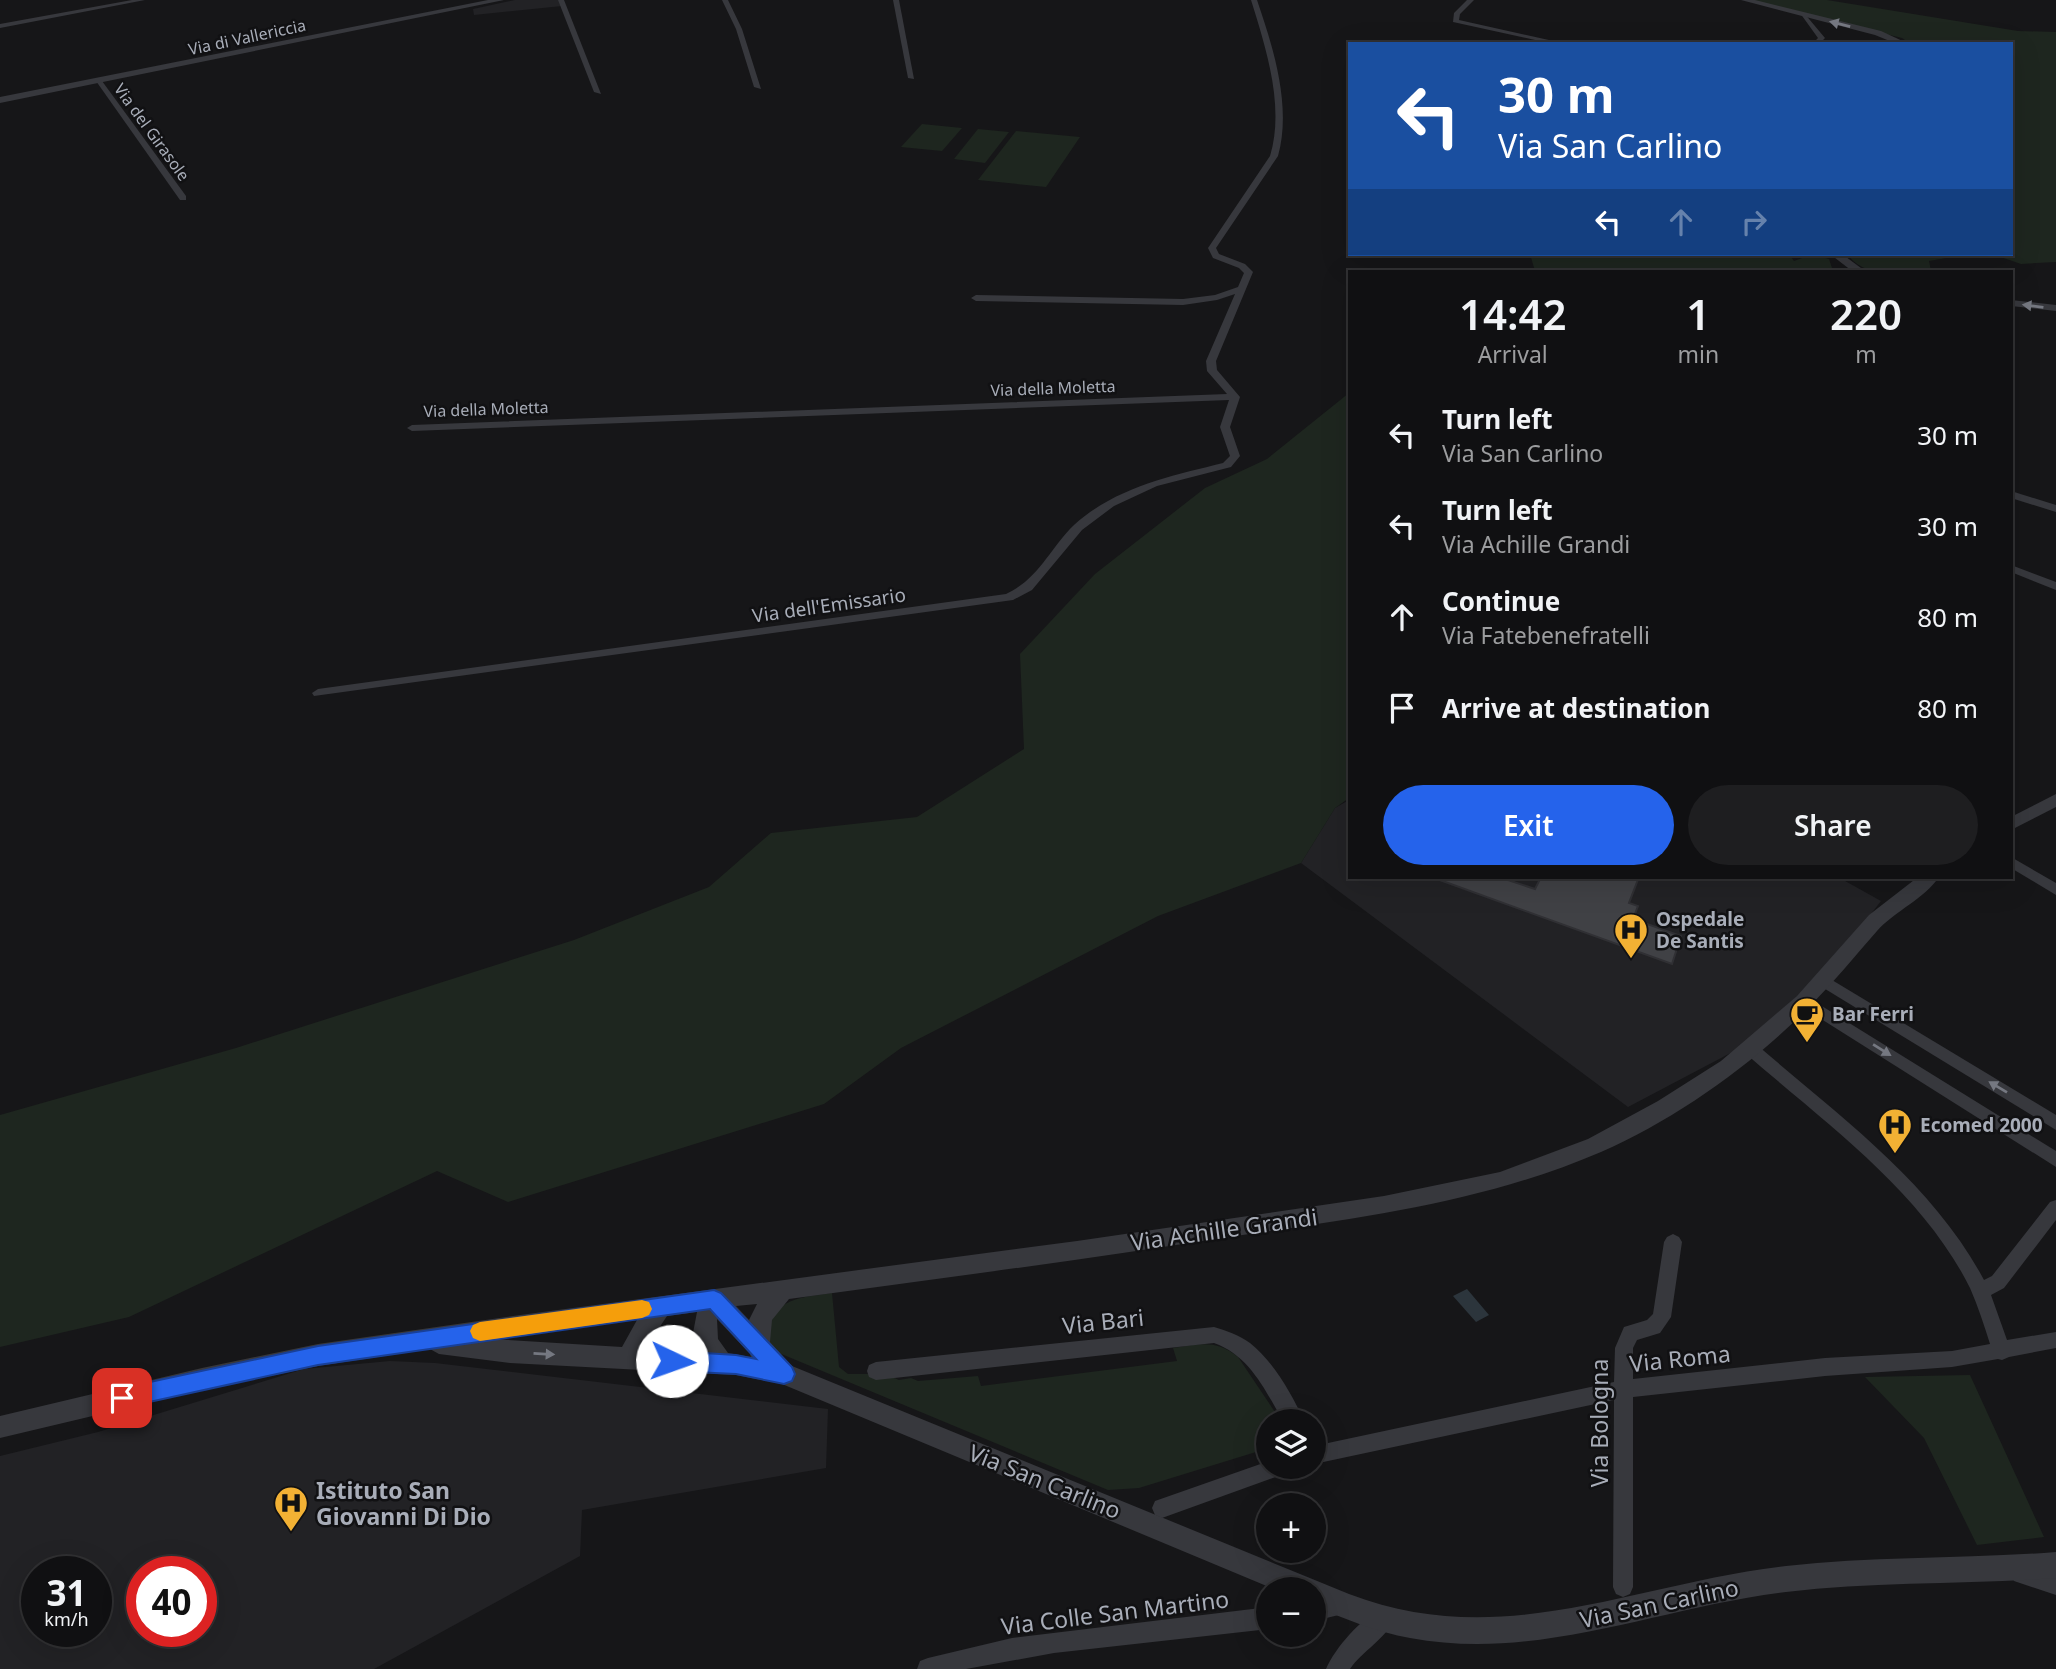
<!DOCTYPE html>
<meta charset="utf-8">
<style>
body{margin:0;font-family:"Noto Sans",sans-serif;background:#1e1e20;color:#f1f3f6;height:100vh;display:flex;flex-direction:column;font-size:26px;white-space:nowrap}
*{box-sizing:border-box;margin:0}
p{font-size:23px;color:#9c9d9f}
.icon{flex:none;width:38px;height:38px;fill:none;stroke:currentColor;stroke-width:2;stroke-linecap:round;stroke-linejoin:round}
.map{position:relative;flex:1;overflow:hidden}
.sheet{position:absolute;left:1348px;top:270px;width:665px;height:609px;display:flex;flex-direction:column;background:#101012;border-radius:0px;box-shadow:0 7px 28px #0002,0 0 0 2px #303032}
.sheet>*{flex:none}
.top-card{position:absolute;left:1348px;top:42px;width:665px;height:214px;border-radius:0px;box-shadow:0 7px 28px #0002,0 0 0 2px #303032;background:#1a4fa0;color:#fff;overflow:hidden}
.tools{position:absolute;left:1256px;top:1409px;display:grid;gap:14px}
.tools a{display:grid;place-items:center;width:70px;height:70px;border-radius:50%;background:#101012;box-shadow:0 7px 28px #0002,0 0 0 2px #303032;font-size:35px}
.speed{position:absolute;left:21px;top:1556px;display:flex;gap:14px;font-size:35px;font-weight:700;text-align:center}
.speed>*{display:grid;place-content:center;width:91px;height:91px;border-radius:50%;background:#101012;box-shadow:0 7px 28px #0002,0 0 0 2px #303032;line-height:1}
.speed small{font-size:18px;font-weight:400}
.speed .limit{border:10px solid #d22;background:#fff;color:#111}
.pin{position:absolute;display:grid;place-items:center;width:60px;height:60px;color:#fff;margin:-30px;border-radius:14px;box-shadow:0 4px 10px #0006}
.me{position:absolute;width:77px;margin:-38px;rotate:93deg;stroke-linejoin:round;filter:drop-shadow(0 0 5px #0008)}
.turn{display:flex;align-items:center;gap:24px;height:147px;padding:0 35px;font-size:32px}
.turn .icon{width:91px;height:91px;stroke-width:2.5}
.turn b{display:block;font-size:49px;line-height:60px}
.lanes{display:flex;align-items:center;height:66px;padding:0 35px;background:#0003;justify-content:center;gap:35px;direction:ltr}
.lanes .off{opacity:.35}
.eta{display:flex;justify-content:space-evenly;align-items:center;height:119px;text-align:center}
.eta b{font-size:42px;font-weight:600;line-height:49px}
.action{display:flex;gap:14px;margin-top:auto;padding:14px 35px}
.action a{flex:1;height:80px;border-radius:42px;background:#2563eb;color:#fff;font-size:28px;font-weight:600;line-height:80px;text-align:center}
.action a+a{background:#1e1e20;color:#f1f3f6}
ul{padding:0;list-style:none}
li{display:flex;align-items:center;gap:21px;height:91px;padding:0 35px}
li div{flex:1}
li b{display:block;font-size:26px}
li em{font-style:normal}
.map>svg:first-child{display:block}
</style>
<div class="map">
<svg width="2056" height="1669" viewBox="0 0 2056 1669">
<rect width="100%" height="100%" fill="#161618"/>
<g fill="#222225" fill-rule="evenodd">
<path d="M 515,0 L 559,0 L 562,6 L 474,15 L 473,9 Z"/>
<path d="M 1349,800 L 1349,877 L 1838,877 L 1881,901 L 1857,932 L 1806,988 L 1740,1048 L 1628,1107 L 1301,863 L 1335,808 Z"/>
<path d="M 390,1361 L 435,1363 L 828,1409 L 826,1468 L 582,1510 L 580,1556 L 374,1669 L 0,1669 L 0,1456 L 98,1432 L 304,1369 ZM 37,1572 L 96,1572 L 96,1631 L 37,1631 ZM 142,1572 L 201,1572 L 201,1631 L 142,1631 Z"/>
</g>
<g fill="#1e261f">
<path d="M 1748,0 L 1827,0 L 2018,31 L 2056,32 L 2056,262 L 2021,264 L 1992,254 L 2011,254 L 2011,44 L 1911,44 L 1902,38 Z"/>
<path d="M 922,124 L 962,128 L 942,151 L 901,147 Z"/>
<path d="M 978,129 L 1009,132 L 985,163 L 954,159 Z"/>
<path d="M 1016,131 L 1080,137 L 1046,187 L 978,180 Z"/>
<path d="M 1530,254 L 1789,254 L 1794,261 L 1813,254 L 1829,259 L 1833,271 L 1535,271 Z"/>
<path d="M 1848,254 L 1969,254 L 1929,261 L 1931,271 C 1905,271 1863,280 1848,254 Z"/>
<path d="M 1349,393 L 1349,798 L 1335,808 L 1301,863 L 1158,916 L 901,1048 L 824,1104 L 508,1202 L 437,1171 L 129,1317 L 0,1347 L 0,1115 L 236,1048 L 574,940 L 709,887 L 771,833 L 917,817 L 1024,749 L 1020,654 L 1095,574 L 1205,488 L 1267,459 Z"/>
<path d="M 832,1293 L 839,1367 L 848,1374 L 885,1374 L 899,1380 L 911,1378 L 918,1381 L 978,1376 L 981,1386 L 1177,1361 L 1173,1348 C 1198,1344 1217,1339 1238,1357 L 1281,1421 L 1269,1421 L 1269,1448 L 1139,1488 L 1108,1490 L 779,1353 L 768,1340 C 770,1298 798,1298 832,1293 Z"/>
<path d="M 1970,1375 L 2044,1537 L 1977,1545 L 1924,1438 L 1865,1377 Z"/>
</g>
<path fill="#2c353c" d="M 1467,1289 L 1489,1315 L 1476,1322 L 1453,1296 Z"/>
<path fill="#404145" stroke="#303034" stroke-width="2" d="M 1437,877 L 1499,877 L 1535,889 L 1541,877 L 1639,877 L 1629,903 L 1638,906 L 1633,919 L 1681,936 L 1672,964 L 1437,879 Z"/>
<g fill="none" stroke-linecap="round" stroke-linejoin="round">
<g fill="#37383d" fill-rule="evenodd">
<path d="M 132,0 L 145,0 L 0,28 L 0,24 Z"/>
<path d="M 558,0 L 564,0 L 601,94 L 594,92 Z"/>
<path d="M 722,0 L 728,0 L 742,29 L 761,89 L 754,87 L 736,29 Z"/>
<path d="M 893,0 L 899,0 L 914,79 L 908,78 Z"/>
<path d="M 1251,0 L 1257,0 C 1273,47 1292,106 1278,156 L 1216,248 L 1219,254 L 1245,264 L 1253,272 L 1216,361 L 1217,370 L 1240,397 L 1230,427 L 1240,456 L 1231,467 L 1157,486 L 1114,506 L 1082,530 L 1032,590 L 1013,600 L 314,696 L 312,693 L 318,689 L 1006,594 C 1040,578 1049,549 1074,525 C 1116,487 1171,476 1223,463 L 1230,456 L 1220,427 L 1229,400 L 412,431 L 407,428 L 412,425 L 1227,394 L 1207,371 L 1206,361 L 1235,294 L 1217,300 L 1183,305 L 976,301 L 971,298 L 976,295 L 1183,299 L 1215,295 L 1238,287 L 1244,273 L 1239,268 L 1213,258 L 1208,248 L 1270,156 C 1285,107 1266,48 1251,0 Z"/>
<path d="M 1467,0 L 1474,0 L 1460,14 L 1459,20 L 1567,44 L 1553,44 L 1453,22 L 1454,13 Z"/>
<path d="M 1800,13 L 1804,13 L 1825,38 L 1819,44 L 1812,44 L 1818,38 Z"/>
<path d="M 96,81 L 102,81 L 186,196 L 186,200 L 180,200 Z"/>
<path d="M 2011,491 L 2056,505 L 2056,512 L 2011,498 Z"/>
<path d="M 2011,565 L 2056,582 L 2056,590 L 2011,572 Z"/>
<path d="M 2011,857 L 2056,883 L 2056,895 L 2011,868 Z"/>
<path d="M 1822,974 L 2056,1115 L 2056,1130 L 1817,984 L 1814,980 L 1817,976 Z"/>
<path d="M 1804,995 L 2056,1151 L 2056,1167 L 1799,1005 L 1796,1001 L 1799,997 Z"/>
<path d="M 1751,1043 L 1757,1045 C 1839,1116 1932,1182 1984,1280 L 1992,1276 L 2050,1202 L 2056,1200 L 2056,1220 L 2004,1288 L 1991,1295 L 2007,1340 L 2056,1332 L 2056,1348 L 2009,1357 L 2002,1360 L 1998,1359 L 1952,1367 L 1825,1376 L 1633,1397 L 1633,1587 L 1630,1594 L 1623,1597 L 1616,1594 L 1613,1587 L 1614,1400 L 1314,1464 L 1314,1446 L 1614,1382 L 1615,1348 L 1624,1327 L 1647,1320 L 1653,1314 L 1664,1242 L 1667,1237 L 1673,1234 L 1679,1237 L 1682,1242 L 1671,1317 L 1660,1333 L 1637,1340 L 1633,1348 L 1633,1379 L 1825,1358 L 1952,1351 L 1990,1344 C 1984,1325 1978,1306 1970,1288 C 1922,1191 1825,1123 1745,1053 L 1743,1049 L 1745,1045 Z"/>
<path d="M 1214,1327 C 1227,1331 1239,1335 1250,1343 C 1273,1361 1292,1394 1304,1421 L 1283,1421 C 1265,1390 1250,1356 1214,1343 L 876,1380 L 869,1377 L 867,1371 L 869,1365 L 876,1362 Z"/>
<path d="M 1269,1461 L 1269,1466 L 1291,1466 L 1288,1473 L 1281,1475 L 1162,1518 L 1155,1515 L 1152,1508 L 1155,1501 Z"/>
<path d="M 2021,1564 L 2056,1575 L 2056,1595 L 2014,1581 L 2011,1574 L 2014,1567 Z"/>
<path d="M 1340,1595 L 1347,1599 L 1351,1606 L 1347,1613 L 1314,1621 L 1314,1599 Z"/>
<path d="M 1269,1607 L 1269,1629 L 1054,1653 L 966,1669 L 917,1669 L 920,1661 L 928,1658 L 1012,1638 Z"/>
<path d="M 1383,1608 L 1391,1611 L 1394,1619 C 1386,1639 1362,1651 1350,1669 L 1326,1669 C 1335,1648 1362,1617 1383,1608 Z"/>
</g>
<g fill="#37383d" fill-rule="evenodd">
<path d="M 488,0 L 504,0 L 0,103 L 0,97 Z"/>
<path d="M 1741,0 L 1755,0 L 1881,31 L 1909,44 L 1897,44 L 1875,35 Z"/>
<path d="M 1830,254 L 1842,254 L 1865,271 L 1852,271 Z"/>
<path d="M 2011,300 L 2056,305 L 2056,311 L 2011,306 Z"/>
<path d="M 2056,794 L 2056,807 L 2011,830 L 2011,817 Z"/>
<path d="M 1918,877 L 1939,877 C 1924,899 1895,911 1877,931 C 1855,956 1833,983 1809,1007 C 1752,1065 1676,1119 1601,1152 C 1485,1202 1360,1218 1236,1236 C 1087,1259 938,1279 789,1299 L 772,1320 L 770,1342 L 792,1366 L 1349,1594 C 1502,1653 1635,1583 1786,1566 C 1876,1556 1966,1559 2056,1552 L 2056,1578 C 1966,1585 1875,1581 1786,1592 C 1659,1607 1539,1662 1410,1638 C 1376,1632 1346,1619 1314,1606 L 1314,1589 L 1274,1589 L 782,1384 L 736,1375 L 510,1363 L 439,1354 L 430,1349 L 318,1366 L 202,1390 L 0,1438 L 0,1416 L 202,1368 L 318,1344 L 513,1316 L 1077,1241 L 1384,1196 L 1500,1172 L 1588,1139 L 1658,1101 L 1721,1061 L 1797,996 L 1869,915 ZM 757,1304 L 749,1320 L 736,1306 ZM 697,1312 L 693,1333 L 700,1351 L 645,1349 L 667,1316 ZM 717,1319 L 750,1354 L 751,1357 L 728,1353 L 718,1339 ZM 637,1320 L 622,1347 L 492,1339 Z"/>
</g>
</g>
<defs><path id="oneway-solid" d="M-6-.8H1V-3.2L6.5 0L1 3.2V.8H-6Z" transform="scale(1.75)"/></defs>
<g fill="#757881">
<use href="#oneway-solid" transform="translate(1840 24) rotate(-166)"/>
<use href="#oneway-solid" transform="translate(2033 306) rotate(-173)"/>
<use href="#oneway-solid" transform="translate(1882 1050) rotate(32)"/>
<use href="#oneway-solid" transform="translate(1998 1087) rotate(-149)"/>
<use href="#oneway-solid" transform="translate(544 1354) rotate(3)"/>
</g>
<path fill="#2563eb" stroke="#184099" stroke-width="2" d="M 714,1290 L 721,1293 L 792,1367 L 795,1374 L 792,1381 L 784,1384 L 736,1374 L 672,1371 L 664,1368 L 661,1361 L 664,1354 L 672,1351 L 736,1355 L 756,1359 L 710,1309 L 318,1365 L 122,1408 L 115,1405 L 112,1398 L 115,1391 L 122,1388 L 318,1346 Z"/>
<path fill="#f59e0b" d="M 642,1300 L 649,1302 L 652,1309 L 649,1315 L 642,1318 L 480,1341 L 473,1338 L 470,1331 L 473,1325 L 480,1322 Z"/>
<defs>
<g id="hospital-pin" transform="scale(1.75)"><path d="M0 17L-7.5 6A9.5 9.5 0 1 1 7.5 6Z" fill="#f2b134" stroke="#111113"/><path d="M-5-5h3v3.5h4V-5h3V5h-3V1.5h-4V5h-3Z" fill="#111"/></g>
<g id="cafe-pin" transform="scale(1.75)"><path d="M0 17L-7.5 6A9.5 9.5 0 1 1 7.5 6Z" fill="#f2b134" stroke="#111113"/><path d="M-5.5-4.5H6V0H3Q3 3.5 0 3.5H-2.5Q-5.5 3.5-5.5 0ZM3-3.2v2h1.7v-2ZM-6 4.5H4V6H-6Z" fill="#111"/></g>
</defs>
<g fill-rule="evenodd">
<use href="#hospital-pin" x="1631" y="930"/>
<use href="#cafe-pin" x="1807" y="1014"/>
<use href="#hospital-pin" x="1895" y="1125"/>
<use href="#hospital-pin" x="291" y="1503"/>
</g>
<g text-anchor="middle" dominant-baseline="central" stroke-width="5" stroke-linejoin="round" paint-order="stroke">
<g font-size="16" fill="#a8adb8" stroke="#111113">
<text transform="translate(247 37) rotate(-12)">Via di Vallericcia</text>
<text transform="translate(152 132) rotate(54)">Via del Girasole</text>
<text transform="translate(1053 388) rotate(-2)">Via della Moletta</text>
<text transform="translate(486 409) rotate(-2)">Via della Moletta</text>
</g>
<g font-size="19" fill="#a8adb8" stroke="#111113">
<text transform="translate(829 605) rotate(-8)">Via dell'Emissario</text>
</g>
<g font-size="19" font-weight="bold" fill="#a8adb8" stroke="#111113" text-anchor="start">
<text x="1656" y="919">Ospedale<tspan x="1656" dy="22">De Santis</tspan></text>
<text x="1832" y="1014">Bar Ferri</text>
<text x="1920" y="1125">Ecomed 2000</text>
</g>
<g font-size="23" fill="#a8adb8" stroke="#111113">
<text transform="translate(1224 1229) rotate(-8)">Via Achille Grandi</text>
<text transform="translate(1103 1321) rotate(-6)">Via Bari</text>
<text transform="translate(1680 1358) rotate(-6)">Via Roma</text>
<text transform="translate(1599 1423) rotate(-90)">Via Bologna</text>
<text transform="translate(1045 1481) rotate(22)">Via San Carlino</text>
<text transform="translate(1659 1603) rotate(-12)">Via San Carlino</text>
<text transform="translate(1115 1612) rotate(-7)">Via Colle San Martino</text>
</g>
<g font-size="23" font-weight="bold" fill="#a8adb8" stroke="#111113" text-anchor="start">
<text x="316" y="1490">Istituto San<tspan x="316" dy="26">Giovanni Di Dio</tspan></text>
</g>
</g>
</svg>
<div class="tools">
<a><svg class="icon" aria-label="layers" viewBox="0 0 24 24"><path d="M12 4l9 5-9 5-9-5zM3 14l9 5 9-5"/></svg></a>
<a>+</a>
<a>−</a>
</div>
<div class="speed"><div>31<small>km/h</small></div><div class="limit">40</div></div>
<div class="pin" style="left:122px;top:1398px;background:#d93025"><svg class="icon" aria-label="arrive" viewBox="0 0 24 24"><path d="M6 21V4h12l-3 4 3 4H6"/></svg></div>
<svg class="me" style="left:672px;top:1361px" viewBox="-20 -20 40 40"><circle r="19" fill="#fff"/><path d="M0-13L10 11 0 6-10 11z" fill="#2563eb"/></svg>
<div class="top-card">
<div class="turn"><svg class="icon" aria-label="left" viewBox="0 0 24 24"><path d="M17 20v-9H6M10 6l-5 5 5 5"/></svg><div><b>30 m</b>Via San Carlino</div></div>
<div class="lanes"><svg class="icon" aria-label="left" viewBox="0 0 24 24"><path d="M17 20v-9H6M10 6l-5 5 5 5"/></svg><svg class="icon off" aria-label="ahead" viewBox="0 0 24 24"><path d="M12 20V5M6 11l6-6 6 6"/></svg><svg class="icon off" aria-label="right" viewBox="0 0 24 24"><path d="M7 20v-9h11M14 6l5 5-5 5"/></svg></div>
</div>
<section class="sheet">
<div class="eta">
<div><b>14:42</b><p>Arrival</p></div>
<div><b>1</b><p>min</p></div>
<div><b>220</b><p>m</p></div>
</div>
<ul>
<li><svg class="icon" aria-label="left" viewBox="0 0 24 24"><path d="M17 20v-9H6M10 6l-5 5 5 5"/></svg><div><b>Turn left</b><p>Via San Carlino</p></div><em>30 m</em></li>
<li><svg class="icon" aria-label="left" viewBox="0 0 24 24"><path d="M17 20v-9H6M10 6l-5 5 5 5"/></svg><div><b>Turn left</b><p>Via Achille Grandi</p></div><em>30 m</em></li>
<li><svg class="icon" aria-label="ahead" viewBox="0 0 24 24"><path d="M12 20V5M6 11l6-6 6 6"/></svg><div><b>Continue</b><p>Via Fatebenefratelli</p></div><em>80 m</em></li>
<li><svg class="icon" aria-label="arrive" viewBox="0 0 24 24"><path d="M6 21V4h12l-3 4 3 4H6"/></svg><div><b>Arrive at destination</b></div><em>80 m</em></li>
</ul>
<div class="action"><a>Exit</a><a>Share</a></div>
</section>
</div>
